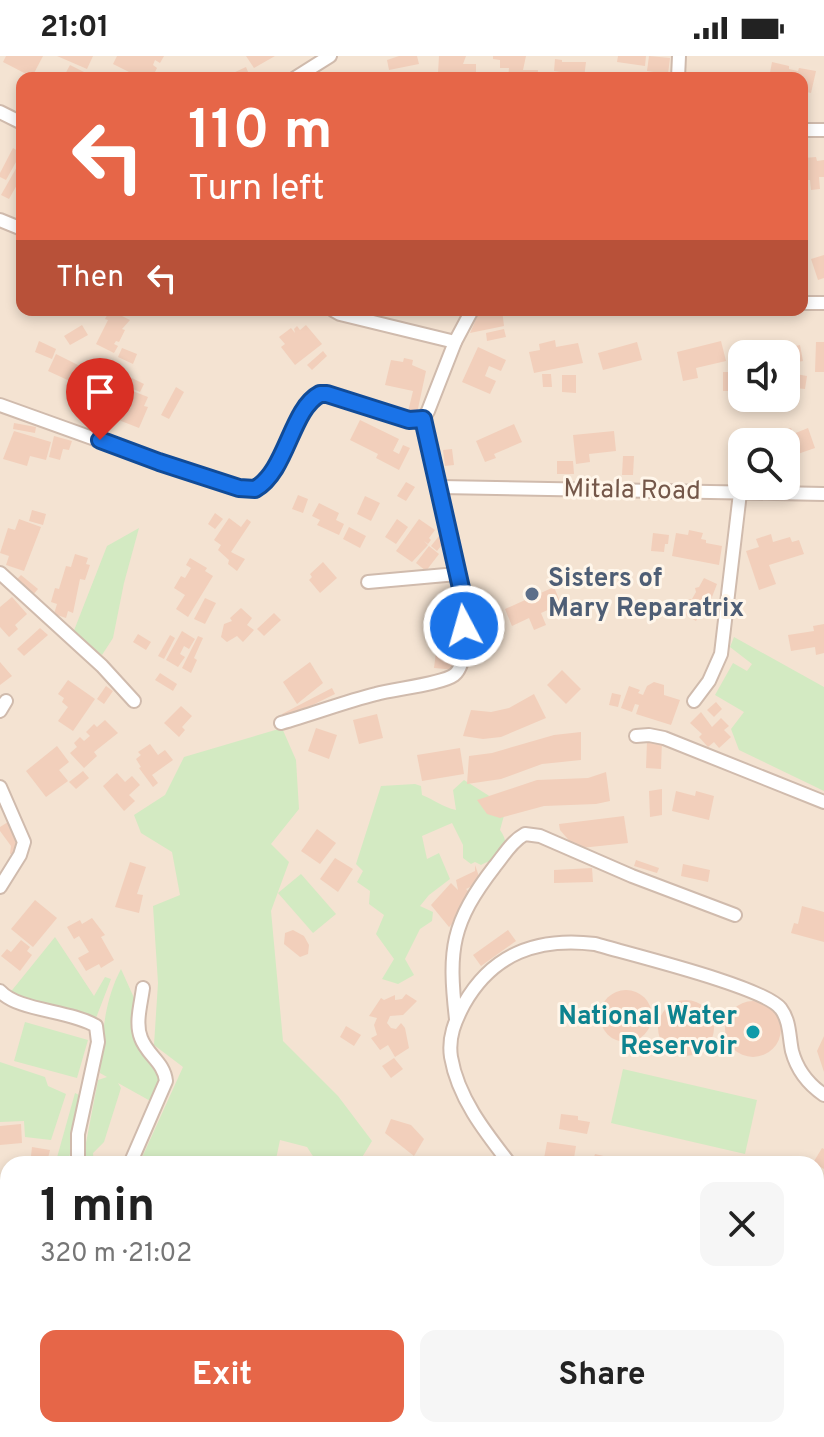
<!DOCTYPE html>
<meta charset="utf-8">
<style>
body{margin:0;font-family:Overpass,sans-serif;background:#f6f6f6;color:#222;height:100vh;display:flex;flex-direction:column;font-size:30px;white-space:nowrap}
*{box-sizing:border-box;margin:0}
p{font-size:26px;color:#767676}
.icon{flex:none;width:44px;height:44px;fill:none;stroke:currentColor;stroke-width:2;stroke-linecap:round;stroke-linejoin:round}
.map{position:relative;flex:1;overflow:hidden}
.side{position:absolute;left:0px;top:1100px;width:824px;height:282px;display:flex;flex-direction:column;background:#fff;border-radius:24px 24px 0 0;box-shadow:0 4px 12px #0003}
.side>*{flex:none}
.top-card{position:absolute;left:16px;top:16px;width:792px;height:244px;border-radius:16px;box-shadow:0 4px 12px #0003;background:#e66648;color:#fff;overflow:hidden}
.buttons{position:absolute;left:728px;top:284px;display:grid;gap:16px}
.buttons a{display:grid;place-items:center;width:72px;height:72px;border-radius:16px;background:#fff;box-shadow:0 4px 12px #0003;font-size:40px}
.pin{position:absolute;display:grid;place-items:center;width:68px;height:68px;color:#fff;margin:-82px -34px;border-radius:50% 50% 50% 0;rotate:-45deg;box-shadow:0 0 8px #0007}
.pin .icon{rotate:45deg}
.me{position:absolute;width:88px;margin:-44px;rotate:354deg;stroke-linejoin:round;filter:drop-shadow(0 0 6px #0008)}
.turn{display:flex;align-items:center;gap:28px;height:168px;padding:0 40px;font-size:36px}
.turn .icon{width:104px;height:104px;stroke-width:2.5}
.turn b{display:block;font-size:56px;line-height:68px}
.then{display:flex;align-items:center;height:76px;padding:0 40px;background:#0003;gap:16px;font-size:30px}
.round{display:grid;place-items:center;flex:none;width:84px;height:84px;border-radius:16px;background:#f6f6f6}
.head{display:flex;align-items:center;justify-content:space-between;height:136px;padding:0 40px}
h1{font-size:48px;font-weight:700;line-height:60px}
.cta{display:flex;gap:16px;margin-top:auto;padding:16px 40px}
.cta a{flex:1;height:92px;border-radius:16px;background:#e66648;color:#fff;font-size:32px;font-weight:700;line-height:92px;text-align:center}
.cta a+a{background:#f6f6f6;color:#222}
.status{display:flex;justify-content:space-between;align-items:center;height:56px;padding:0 40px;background:#fff;direction:ltr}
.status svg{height:22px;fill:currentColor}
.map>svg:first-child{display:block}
</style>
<div class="status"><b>21:01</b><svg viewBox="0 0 49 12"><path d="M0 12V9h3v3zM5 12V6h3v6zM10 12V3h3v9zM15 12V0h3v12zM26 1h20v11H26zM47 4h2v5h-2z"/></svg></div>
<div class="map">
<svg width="824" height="1381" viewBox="0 0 824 1381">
<rect width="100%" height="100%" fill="#fcf2e3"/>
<path fill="#f4e3d2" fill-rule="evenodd" d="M 0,0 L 824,0 L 824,1381 L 0,1381 ZM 22,22 L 802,22 L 802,254 L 22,254 ZM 742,298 L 786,298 L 786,342 L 742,342 ZM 742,386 L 786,386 L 786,430 L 742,430 ZM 8,1108 L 816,1108 L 816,1374 L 8,1374 Z"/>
<g fill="#d3eac2">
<path d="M 139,472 L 124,527 L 113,582 L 102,599 L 73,577 L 107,490 Z"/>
<path d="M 734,581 L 824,631 L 824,735 L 739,694 L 731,673 L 744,656 L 715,639 L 733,607 L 747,615 L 752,608 L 730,591 Z"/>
<path d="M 282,672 L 296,704 L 299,753 L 271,788 L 289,806 L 271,855 L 283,985 L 338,1040 L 372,1085 L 358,1108 L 318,1108 L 307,1091 L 280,1084 L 275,1108 L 139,1108 L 183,1011 L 154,989 L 158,927 L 153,850 L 180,839 L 172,796 L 141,777 L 134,759 L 165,739 L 184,701 Z"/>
<path d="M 464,724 L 502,748 L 505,756 L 500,774 C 514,794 498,801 481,809 L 475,806 L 471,808 L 463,802 L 463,789 L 452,767 L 422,780 L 427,803 L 439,797 L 450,823 L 429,839 L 420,850 L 433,856 L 432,865 L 420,873 L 405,903 L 414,919 L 398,928 L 382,923 L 394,903 L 376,878 L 384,859 L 369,848 L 370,835 L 357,826 L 363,815 L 356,808 L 381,730 L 415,728 L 421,730 L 422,739 C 435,744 442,751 456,754 L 453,734 Z"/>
<path d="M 301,818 L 336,858 L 313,877 L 278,837 Z"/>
<path d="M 55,881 L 94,940 L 105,921 L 111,923 L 96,962 L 9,938 Z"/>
<path d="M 121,913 L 135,944 L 134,984 L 160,1022 L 154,1047 L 118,1027 L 121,1032 L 104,1086 L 93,1097 L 94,1108 L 82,1108 L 98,1024 L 107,1021 L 100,1017 C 102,980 104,945 121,913 Z"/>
<path d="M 25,966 L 88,984 L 77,1022 L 14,1005 Z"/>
<path d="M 0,1006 L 45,1021 L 48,1030 L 66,1038 L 51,1084 L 25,1081 L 24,1065 L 0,1066 Z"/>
<path d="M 623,1013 L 757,1044 L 745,1098 L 611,1067 Z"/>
<path d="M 75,1037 L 81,1040 L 68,1108 L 59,1108 L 56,1105 Z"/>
<path d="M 816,1260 L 824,1262 L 822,1345 L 816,1344 Z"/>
</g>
<g fill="#f2cfbb">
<path d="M 6,0 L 43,0 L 32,21 L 3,6 Z"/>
<path d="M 57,0 L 93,0 L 87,13 Z"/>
<path d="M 117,0 L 164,0 L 160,7 L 155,4 L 153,9 L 157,12 L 152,22 L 141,22 L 113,8 Z"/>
<path d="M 246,0 L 275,0 L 254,12 Z"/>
<path d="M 399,0 L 417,0 L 419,8 L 389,14 L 387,4 Z"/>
<path d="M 439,0 L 466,0 L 463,8 L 476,8 L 476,18 L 438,17 Z"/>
<path d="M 493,0 L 526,0 L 523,14 L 538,14 L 537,22 L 508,22 L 509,12 L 500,12 L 500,4 L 493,3 Z"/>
<path d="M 618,0 L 646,0 L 645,10 L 617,6 Z"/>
<path d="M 649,0 L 670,2 L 668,18 L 647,15 Z"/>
<path d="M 555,3 L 562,4 L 562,6 L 586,6 L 584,22 L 560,22 L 561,16 L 554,15 Z"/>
<path d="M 772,6 L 789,10 L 789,13 L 798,15 L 799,12 L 816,15 L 811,37 L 802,35 L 802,22 L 769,22 Z"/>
<path d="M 70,9 L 84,16 L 81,22 L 63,22 Z"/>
<path d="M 246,11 L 250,21 L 236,22 L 233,17 Z"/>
<path d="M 13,92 L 21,97 L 6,124 L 0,121 L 0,117 Z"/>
<path d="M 816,101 L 817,105 L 824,104 L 824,121 L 819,121 L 820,133 L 811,134 L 810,124 L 802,124 L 802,113 L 805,113 L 804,102 Z"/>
<path d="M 22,102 L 22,120 L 9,143 L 1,139 Z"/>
<path d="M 824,199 L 824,222 L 818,224 L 811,203 Z"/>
<path d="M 110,254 L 130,264 L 122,273 L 125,274 L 119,286 L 116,285 L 114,288 L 118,290 L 114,297 L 96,288 L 108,264 L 105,263 Z"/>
<path d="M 480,254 L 502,254 L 504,270 L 470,277 Z"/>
<path d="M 82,269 L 88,279 L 70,289 L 64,280 Z"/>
<path d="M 306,269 L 322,288 L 295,309 L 281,291 L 285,288 L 279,281 L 291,272 L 295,277 L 294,273 L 297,270 L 300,274 Z"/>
<path d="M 504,273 L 506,281 L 487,285 L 486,277 Z"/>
<path d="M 555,284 L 556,291 L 578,287 L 583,307 L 534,317 L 529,296 L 540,294 L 539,288 Z"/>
<path d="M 39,285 L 56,293 L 52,303 L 35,296 Z"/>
<path d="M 721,285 L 726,305 L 696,312 L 698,322 L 683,325 L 677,296 Z"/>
<path d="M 637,286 L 642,304 L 603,314 L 598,297 Z"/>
<path d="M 816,286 L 824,286 L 824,316 L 815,316 Z"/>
<path d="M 800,289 L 803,305 L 786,308 L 786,298 L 762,298 Z"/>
<path d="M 478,291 L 506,304 L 501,315 L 489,310 L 485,320 L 496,325 L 490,338 L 462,326 Z"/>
<path d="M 122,292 L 137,298 L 133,308 L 118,301 Z"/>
<path d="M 323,295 L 327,300 L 312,314 L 307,309 Z"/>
<path d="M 56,298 L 80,310 L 72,326 L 48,315 Z"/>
<path d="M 404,302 L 413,304 L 412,309 L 426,315 L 416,362 L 407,360 L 413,335 L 385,329 L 391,304 L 403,306 Z"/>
<rect x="723" y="316" width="11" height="19"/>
<path d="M 542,318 L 551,318 L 552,331 L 543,331 Z"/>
<path d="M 796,318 L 807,320 L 805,333 L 795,332 Z"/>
<path d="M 562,319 L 576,319 L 576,337 L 562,336 Z"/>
<path d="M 132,322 L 144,328 L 140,336 L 128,331 Z"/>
<path d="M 176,331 L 184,336 L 169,363 L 161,359 Z"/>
<path d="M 130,334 L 148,341 L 144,350 L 148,351 L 139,372 L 111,361 L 120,340 L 126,343 Z"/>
<path d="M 360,364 L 399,383 L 393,395 L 399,398 L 403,389 L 410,392 L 399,414 L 376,402 L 378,398 L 350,384 Z"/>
<path d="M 14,367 L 36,371 L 35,377 L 13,373 Z"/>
<path d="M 514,368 L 522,386 L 494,398 L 496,402 L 485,406 L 476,385 Z"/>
<path d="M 791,372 L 793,378 L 808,372 L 815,392 L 786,402 L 786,386 L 771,386 L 778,383 L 776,378 Z"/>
<path d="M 14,375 L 51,386 L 46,404 L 30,400 L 27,410 L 3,403 Z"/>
<path d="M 614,375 L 616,395 L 589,398 L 590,406 L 576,408 L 573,379 Z"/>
<path d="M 54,380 L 72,385 L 69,394 L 63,393 L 60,404 L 49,401 Z"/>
<path d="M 452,393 L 454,409 L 445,410 L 443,394 Z"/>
<path d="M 623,400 L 634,400 L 633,419 L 622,419 Z"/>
<path d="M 557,405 L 573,405 L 574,418 L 557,418 Z"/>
<path d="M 406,426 L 415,431 L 406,445 L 397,440 Z"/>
<path d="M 298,439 L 308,443 L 303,457 L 292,453 Z"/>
<path d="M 365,440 L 380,447 L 371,465 L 357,458 Z"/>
<path d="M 319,447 L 339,457 L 336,464 L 344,468 L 339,479 L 317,469 L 320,464 L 312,460 Z"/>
<path d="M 32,454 L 46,458 L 43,469 L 29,465 Z"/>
<path d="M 215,457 L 223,463 L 215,473 L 208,468 Z"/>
<path d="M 229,462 L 241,471 L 247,463 L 251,466 L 231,496 L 245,503 L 237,515 L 228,508 L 229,504 L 218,494 L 221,489 L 214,484 Z"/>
<path d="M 19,463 L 41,471 L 24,515 L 6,509 L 9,500 L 0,497 L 8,472 L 15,474 Z"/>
<path d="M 397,463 L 408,471 L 396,488 L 385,481 Z"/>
<path d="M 419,463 L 435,474 L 429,482 L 431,484 L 428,488 L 424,485 L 428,489 L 412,506 L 396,495 Z"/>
<path d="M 349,471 L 366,480 L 360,492 L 343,483 Z"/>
<path d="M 689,474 L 703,477 L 701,483 L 706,484 L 706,487 L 722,490 L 719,509 L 672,500 L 676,477 L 688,479 Z"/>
<path d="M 653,477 L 669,479 L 668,488 L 665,488 L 664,496 L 651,495 Z"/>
<path d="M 771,478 L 773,486 L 790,481 L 792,486 L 799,484 L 804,498 L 769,509 L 776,528 L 759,534 L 746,495 L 759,491 L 756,483 Z"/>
<path d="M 439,480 L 445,485 L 437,495 L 431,490 Z"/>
<path d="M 429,490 L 439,498 L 426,515 L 416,507 Z"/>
<path d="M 75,498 L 88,502 L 86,508 L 90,509 L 85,524 L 80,523 L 73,557 L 68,555 L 66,562 L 54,558 L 57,548 L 51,546 L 55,532 L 59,533 L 66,510 L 71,511 Z"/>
<path d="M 190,502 L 207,512 L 205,515 L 213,520 L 188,561 L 176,553 L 185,539 L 174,532 L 181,520 L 185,522 L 191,512 L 186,509 Z"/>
<path d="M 323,506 L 337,522 L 320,537 L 309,524 L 312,521 L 310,518 Z"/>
<path d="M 21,519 L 38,533 L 33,539 L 15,525 Z"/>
<path d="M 704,522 L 717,528 L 707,554 L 703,552 L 696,565 L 684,558 L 688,549 L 687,544 L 692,543 L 696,536 L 695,532 L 699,531 Z"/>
<path d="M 554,531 L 561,548 L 541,557 L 546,569 L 534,574 L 529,562 L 512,570 L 505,553 Z"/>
<path d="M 12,541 L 27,558 L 15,569 L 18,573 L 9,581 L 0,571 L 0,551 Z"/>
<path d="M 205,542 L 216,547 L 205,568 L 194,563 Z"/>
<path d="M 241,552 L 252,562 L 247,569 L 254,574 L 243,586 L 237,580 L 227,586 L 221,581 L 224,568 L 232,565 L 230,562 Z"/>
<path d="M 441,555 L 464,558 L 456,614 L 434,612 Z"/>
<path d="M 274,557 L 281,564 L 264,580 L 257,573 Z"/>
<path d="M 824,568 L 824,597 L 816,599 L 815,591 L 791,595 L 788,579 L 814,575 L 813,570 Z"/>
<path d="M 40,572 L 48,579 L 24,600 L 17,593 Z"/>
<path d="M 182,575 L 195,583 L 189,593 L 184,590 L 180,598 L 185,601 L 178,611 L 166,604 Z"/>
<path d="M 138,578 L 151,586 L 146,594 L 133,586 Z"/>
<path d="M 170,579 L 175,582 L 164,603 L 158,600 Z"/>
<path d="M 198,580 L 203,582 L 194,602 L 197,604 L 191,617 L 182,612 Z"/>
<path d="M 0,606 L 12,620 L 0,629 Z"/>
<path d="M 310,606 L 323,627 L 297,648 L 283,626 Z"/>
<path d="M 562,614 L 581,633 L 566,648 L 547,629 Z"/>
<path d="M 160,617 L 177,628 L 173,635 L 155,624 Z"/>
<path d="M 68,624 L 95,643 L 73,675 L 58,665 L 68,651 L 62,646 L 64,642 L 58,638 Z"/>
<path d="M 654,626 L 664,629 L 664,639 L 680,644 L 671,669 L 636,658 L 639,649 L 635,648 L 632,656 L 621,652 L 629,630 L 640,634 L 638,637 L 643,639 L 647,630 Z"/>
<path d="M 106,630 L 113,635 L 104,648 L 97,643 Z"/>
<path d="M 332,632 L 335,638 L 284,663 L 282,658 Z"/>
<path d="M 612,637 L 621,639 L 618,651 L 609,649 Z"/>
<path d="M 534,638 L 546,662 L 501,681 L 483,683 L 463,680 L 471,654 L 491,656 L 509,652 Z"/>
<path d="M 716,646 L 722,653 L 714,661 L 707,654 Z"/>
<path d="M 181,650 L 192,660 L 182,671 L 185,674 L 179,681 L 164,667 Z"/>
<path d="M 701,656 L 712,671 L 721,662 L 729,670 L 724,674 L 731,681 L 719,692 L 714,686 L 708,691 L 699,681 L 702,678 L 690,667 Z"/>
<path d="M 377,658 L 383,682 L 359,688 L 353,664 Z"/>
<path d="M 105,664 L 118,677 L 94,696 L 97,700 L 84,712 L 70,697 L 77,691 L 74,687 L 80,681 L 84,685 L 90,680 L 86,676 L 94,668 L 97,671 Z"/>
<path d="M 316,672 L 337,679 L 329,703 L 308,695 Z"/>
<path d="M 581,676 L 581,704 L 542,708 L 501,723 L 467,728 L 469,700 L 492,697 L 554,679 Z"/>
<path d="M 647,685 L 662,685 L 661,713 L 646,712 Z"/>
<path d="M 150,688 L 158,699 L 165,694 L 173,704 L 152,719 L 158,727 L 153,731 L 139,712 L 141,711 L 136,703 L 141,699 L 138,696 Z"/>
<path d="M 57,690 L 69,706 L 59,714 L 68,725 L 46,741 L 26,715 Z"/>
<path d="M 460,692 L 464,718 L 422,725 L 417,699 Z"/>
<path d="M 83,715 L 89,722 L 76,733 L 69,726 Z"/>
<path d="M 606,716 L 610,745 L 596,748 L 544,750 L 500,762 L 487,758 L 477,744 L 537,724 L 588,722 Z"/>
<path d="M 117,717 L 125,726 L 132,720 L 140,729 L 129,739 L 135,745 L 124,755 L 103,730 Z"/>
<path d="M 662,733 L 662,759 L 650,761 L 649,735 Z"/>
<path d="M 676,735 L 695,740 L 696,735 L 714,740 L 709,764 L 672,755 Z"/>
<path d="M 624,760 L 628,787 L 581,792 L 573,789 L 560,774 L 559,768 Z"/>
<path d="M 8,766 L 19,787 L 17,797 L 10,798 L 11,790 L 0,775 L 0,771 Z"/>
<path d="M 317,773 L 336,787 L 320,808 L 301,795 Z"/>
<path d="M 335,802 L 353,813 L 338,836 L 320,823 Z"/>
<path d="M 636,804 L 659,812 L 657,817 L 634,810 Z"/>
<path d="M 130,806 L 146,811 L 137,838 L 143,839 L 139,857 L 115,851 Z"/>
<path d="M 683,808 L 710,814 L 708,826 L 681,820 Z"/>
<path d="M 475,809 L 481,826 L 466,833 L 473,840 L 462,855 L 460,853 L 457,856 L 460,860 L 449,871 L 431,849 L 451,827 L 458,834 L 456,824 L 475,815 Z"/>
<path d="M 592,812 L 593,826 L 554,827 L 554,814 Z"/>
<path d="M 35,844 L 57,862 L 33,891 L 11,873 Z"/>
<path d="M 802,850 L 824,856 L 824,886 L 791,877 L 794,867 L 798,868 Z"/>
<path d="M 92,862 L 105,879 L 101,881 L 114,904 L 101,912 L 99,908 L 86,915 L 78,902 L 89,896 L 79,880 L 74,883 L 67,871 L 80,864 L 82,868 Z"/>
<path d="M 293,874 L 304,880 L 309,889 L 308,898 L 300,901 L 284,888 L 285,877 Z"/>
<path d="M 508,874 L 516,885 L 481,910 L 473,899 Z"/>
<path d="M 21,884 L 30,891 L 27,895 L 32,899 L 20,915 L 1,900 L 7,893 L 11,896 Z"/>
<circle cx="626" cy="960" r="26"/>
<path d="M 406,938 L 417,945 L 403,959 L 390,960 L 387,967 L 391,972 L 396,973 L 401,967 L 405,972 L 409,992 L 395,1001 L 388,989 L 380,994 L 371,982 L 377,979 L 374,969 L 377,962 L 369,960 L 381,942 L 384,944 L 395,939 L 395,944 L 402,943 Z"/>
<circle cx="686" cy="972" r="28"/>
<circle cx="753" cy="973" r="28"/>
<path d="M 346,970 L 361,979 L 354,990 L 340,981 Z"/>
<path d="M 824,980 L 824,1016 L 817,995 Z"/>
<path d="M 394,1002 L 403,1013 L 391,1022 L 382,1010 Z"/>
<path d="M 561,1058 L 578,1060 L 578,1064 L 590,1066 L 587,1078 L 559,1073 Z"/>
<path d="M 391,1063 L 411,1069 L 424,1083 L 414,1100 L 385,1077 Z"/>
<path d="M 21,1068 L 22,1087 L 0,1089 L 0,1070 Z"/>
<path d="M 547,1086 L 576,1090 L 573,1108 L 543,1108 Z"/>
<path d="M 32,1091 L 50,1094 L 48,1102 L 31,1100 Z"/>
<path d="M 822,1092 L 824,1093 L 824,1113 L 813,1107 Z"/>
<path d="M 595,1098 L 608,1101 L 607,1108 L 592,1108 Z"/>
<path d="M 0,1331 L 8,1335 L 6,1356 L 0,1353 Z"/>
<path d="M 8,1358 L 8,1374 L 22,1374 L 18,1381 L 9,1381 L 0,1375 Z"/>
<path d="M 150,1374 L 167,1374 L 163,1381 L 147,1381 Z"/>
<path d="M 193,1374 L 196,1374 L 214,1381 L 190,1381 Z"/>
</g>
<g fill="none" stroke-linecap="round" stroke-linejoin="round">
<g stroke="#d0bbad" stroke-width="16">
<g id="street">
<path d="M 295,22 L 330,0"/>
<path d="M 678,22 L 679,0"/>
<path d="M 0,56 L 22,67"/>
<path d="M 802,74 L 824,74"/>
<path d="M 0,164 L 22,173"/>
<path d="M 802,247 L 824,247"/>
<path d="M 333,254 L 340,258 L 455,286"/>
<path d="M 0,349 L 159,406 L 248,434 C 284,432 289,353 320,338 L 327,338 L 409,364 L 423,363"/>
<path d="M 440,431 L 824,438"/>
<path d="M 0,517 L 102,610 L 134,645"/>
<path d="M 368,526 L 457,518"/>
<path d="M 694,645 L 709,625 L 721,598 L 740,437"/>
<path d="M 0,655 L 6,645"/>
<path d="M 281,667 C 313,658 344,646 376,638 C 393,633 442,628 454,619 C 469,608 465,559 463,541 L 423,363 L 428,355 L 455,286 L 472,254"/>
<path d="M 636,680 L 649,679 L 664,682 L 824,746"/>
<path d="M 0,731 L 24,786 L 20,799 L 0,831"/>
<path d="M 0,935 C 18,955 69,954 96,970 L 98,986 L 78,1078 L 78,1108"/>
<path d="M 456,963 C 448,893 451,867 495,810 C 504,799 512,785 525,778 L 540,780 L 632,820 L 735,859"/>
<path d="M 130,1108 L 166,1025 C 164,1006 147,999 141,982 C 135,967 141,948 143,932"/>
<path d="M 510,1108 C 485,1076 458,1042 451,1001 C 448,981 455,965 464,948 C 493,897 538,881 595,888 C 628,898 766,931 781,953 C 790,965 789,981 792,995 C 797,1014 808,1028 824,1039"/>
<path d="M 816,1252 L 824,1253"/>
<path d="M 0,1295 L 8,1281"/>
<path d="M 706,1374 L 708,1381"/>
<path d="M 254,1381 L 257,1374"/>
</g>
</g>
<g stroke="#d3bbaa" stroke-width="22">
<g id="secondary">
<path d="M 0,1141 L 8,1145"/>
<path d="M 557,1374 L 568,1381"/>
</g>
</g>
<use href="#street" stroke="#fff" stroke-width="12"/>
<use href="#secondary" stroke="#fff" stroke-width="18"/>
</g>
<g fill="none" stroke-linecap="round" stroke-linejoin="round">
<g stroke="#114b97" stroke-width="20">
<path id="route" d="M 100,384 L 159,406 L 239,432 L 255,433 C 287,415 291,353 320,338 L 327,338 L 409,364 L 423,363 L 463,541 L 464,570"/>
</g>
<use href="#route" stroke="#1a73e8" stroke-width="14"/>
</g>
<circle fill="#5c6f8a" stroke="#fff6ea" stroke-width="3" cx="532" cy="538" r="8"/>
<circle fill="#0f9aa8" stroke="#fff6ea" stroke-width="3" cx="753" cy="976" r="8"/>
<g text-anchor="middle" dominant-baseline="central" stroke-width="6" stroke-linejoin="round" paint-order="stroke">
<g font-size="26" fill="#745749" stroke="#fff6ea">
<text transform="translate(632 435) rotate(1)">Mitala Road</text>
</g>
<g font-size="26" font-weight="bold" fill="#4e5e75" stroke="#fff6ea" text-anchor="start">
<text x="548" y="523">Sisters of<tspan x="548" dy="30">Mary Reparatrix</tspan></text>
</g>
<g font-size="26" font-weight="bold" fill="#0d838f" stroke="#fff6ea" text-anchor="end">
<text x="737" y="961">National Water<tspan x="737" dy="30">Reservoir</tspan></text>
</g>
</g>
</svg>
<div class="buttons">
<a><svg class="icon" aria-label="sound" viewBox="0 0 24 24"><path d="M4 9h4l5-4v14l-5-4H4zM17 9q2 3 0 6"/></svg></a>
<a><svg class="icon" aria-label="search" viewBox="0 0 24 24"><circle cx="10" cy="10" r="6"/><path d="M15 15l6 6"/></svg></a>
</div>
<div class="pin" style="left:100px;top:384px;background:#d93025"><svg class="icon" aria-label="arrive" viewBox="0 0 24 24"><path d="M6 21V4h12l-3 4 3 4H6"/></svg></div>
<svg class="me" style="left:464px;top:570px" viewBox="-20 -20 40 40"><circle r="17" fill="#1a73e8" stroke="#fff" stroke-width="3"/><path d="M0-11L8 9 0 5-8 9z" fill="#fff"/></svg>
<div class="top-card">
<div class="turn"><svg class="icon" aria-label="left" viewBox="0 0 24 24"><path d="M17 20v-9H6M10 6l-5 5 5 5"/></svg><div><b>110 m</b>Turn left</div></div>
<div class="then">Then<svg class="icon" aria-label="left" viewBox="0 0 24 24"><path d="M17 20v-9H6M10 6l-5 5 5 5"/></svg></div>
</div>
<section class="side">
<div class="head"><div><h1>1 min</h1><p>320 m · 21:02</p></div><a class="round"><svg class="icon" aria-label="close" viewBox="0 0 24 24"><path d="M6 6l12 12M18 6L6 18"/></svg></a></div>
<div class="cta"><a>Exit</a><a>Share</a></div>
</section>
</div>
